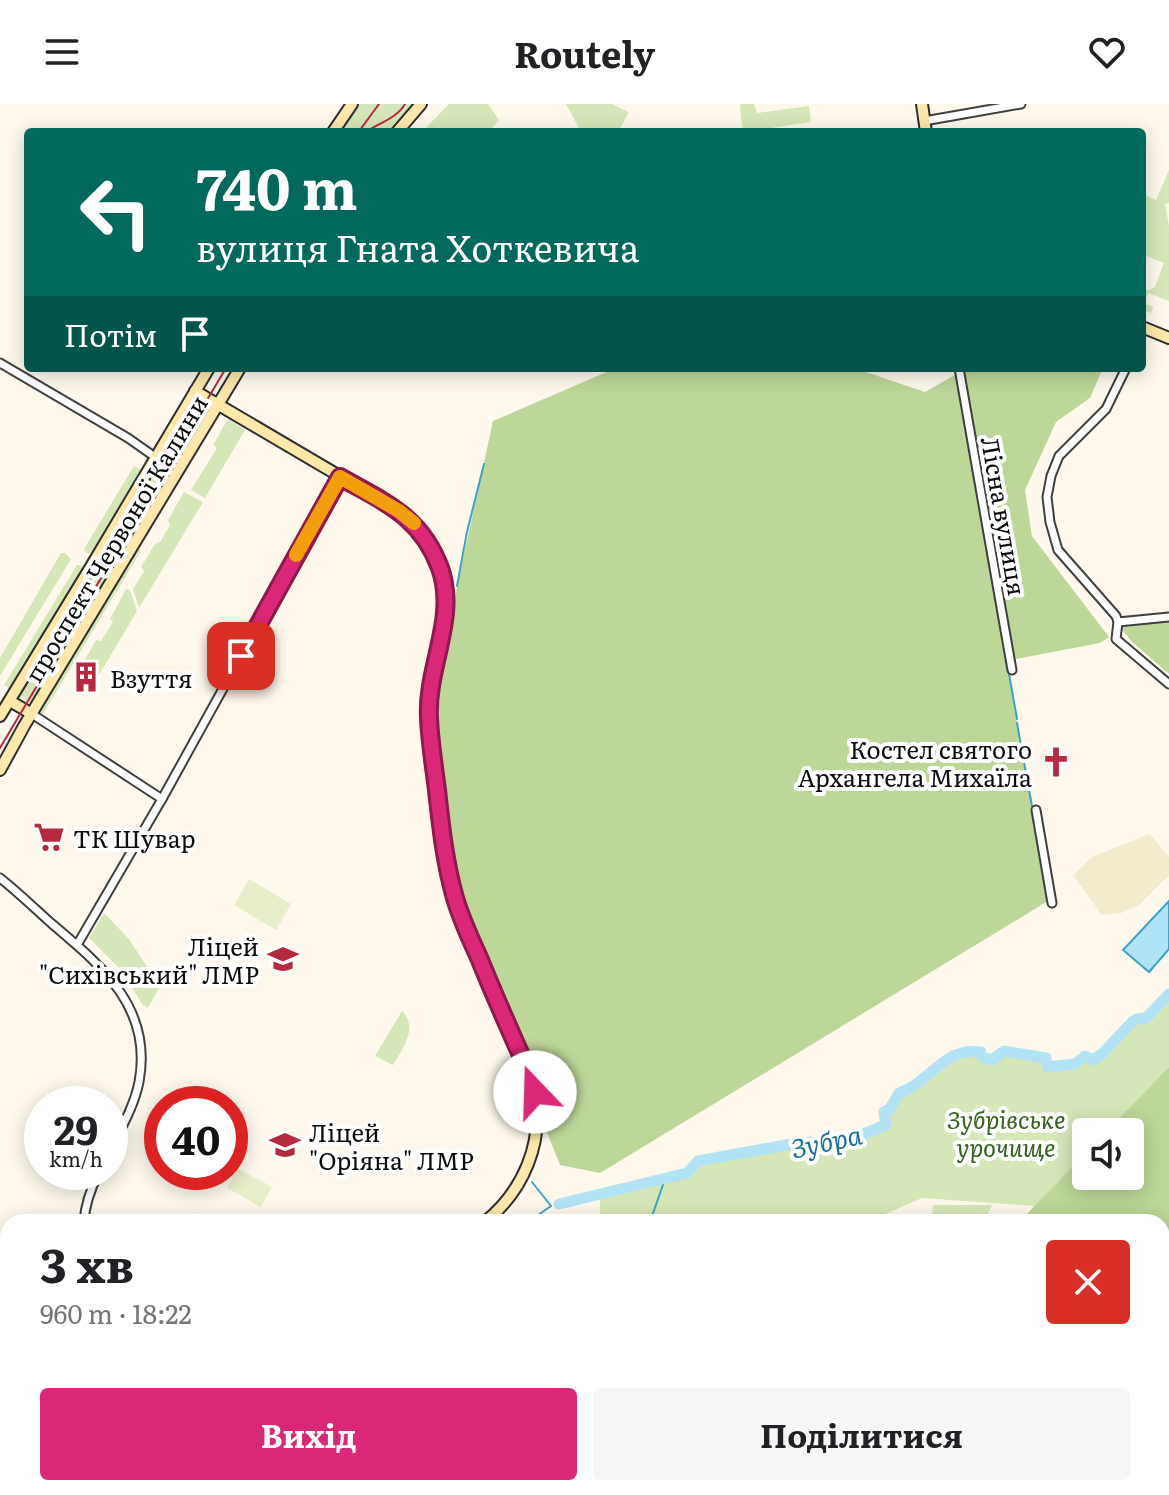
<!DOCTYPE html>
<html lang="uk">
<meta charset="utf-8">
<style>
body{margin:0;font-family:Literata,serif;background:#f6f6f6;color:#202124;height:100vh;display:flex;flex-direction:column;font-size:30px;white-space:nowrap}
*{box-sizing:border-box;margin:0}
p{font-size:26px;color:#757577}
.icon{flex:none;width:44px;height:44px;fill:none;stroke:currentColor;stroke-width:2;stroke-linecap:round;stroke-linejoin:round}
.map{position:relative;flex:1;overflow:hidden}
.details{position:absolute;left:0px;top:1110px;width:1170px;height:282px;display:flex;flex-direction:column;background:#fff;border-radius:24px 24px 0 0;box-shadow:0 4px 20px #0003}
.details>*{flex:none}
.guide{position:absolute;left:24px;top:24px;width:1122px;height:244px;border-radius:8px;box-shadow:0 4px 20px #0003;background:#00695c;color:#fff;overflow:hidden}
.fabs{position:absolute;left:1072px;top:1014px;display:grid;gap:16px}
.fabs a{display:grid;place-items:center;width:72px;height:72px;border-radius:8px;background:#fff;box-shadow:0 4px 20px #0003;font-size:40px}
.speed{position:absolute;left:24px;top:982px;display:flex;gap:16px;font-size:40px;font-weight:700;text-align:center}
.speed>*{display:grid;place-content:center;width:104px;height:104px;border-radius:50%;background:#fff;box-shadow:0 4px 20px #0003;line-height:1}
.speed small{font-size:20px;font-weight:400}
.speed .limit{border:12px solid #d22;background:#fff;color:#111}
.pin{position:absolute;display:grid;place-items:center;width:68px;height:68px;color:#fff;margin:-34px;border-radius:16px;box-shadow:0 4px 12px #0006}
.me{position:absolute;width:88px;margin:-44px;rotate:339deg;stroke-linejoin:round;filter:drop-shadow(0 0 6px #0008)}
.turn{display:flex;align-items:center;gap:28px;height:168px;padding:0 40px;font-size:36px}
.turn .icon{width:104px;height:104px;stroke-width:2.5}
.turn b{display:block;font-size:56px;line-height:68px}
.then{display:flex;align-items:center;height:76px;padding:0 40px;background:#0003;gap:16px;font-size:30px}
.round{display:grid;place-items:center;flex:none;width:84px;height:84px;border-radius:8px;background:#f6f6f6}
.headline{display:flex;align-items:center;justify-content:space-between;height:136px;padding:0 40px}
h1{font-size:48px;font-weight:700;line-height:60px}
.cta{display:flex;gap:16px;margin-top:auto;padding:16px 40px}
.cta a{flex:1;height:92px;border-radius:8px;background:#db2777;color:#fff;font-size:32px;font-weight:700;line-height:92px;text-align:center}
.cta a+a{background:#f6f6f6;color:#202124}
header{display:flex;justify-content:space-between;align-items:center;height:104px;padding:0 40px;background:#fff;font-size:36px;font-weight:700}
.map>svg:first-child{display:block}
</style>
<header><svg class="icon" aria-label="menu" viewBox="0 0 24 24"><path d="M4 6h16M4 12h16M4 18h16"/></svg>Routely<svg class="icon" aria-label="heart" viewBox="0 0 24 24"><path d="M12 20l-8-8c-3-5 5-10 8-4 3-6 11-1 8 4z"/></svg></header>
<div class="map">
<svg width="1169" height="1391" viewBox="0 0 1169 1391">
<rect width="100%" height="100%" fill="#fef9ec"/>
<path fill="#f3ebcd" d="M 1150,730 L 1169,753 L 1169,771 L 1138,802 L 1121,809 L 1102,811 L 1073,771 L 1092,753 Z"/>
<g fill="#d6e7b7">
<path d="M 358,0 L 415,0 L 391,28 L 341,28 L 343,20 Z"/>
<path d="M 449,0 L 488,0 L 499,16 L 490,26 L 486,24 L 485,28 L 422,28 Z"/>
<path d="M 566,0 L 612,0 L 629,8 L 618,28 L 581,28 Z"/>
<path d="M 740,0 L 754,0 L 757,9 L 809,2 L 811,18 L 751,27 L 742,23 Z"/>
<path d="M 1169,66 L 1169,99 L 1165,100 L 1169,122 L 1169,197 L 1148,189 L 1144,199 L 1153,203 L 1151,209 L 1142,206 L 1142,186 L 1149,186 L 1155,183 L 1164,159 L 1142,150 L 1142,90 L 1156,96 Z"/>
<path d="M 198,297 L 208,303 L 208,308 L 170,373 L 154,363 L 195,299 Z"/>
<path d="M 228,315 L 245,326 L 205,394 L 191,386 L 217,344 L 213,341 Z"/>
<path d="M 134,362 L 141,366 L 91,449 L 86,449 L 84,445 Z"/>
<path d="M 150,371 L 166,381 L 35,597 L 31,600 L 21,591 L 38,562 L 44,547 L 93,469 Z"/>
<path d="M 184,388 L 203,398 L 139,504 L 133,485 L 144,467 L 141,463 L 155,440 L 160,438 L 170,421 L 168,416 Z"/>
<path d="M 138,445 L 141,447 L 43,610 L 40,608 Z"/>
<path d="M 61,449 L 65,449 L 71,455 L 0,572 L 0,554 Z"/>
<path d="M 77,461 L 83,461 L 85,466 L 12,586 L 4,581 Z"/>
<path d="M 126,485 L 130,486 L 137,507 L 93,581 L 87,578 L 91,570 L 82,561 L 96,536 L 101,537 L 113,518 L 110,515 Z"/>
<path d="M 104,809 L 128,834 L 160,882 L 148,904 L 142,900 L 123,868 L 89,834 Z"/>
<path d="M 1169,890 L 1169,963 L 1106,1028 L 1086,1028 L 1086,1049 L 1035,1102 L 922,1094 L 867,1118 L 600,1118 L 600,1091 L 687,1069 L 698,1057 L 791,1040 L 850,1035 L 886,1021 L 884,1008 L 890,1005 L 899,989 C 928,980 946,941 981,948 L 982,953 L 992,956 L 1004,947 L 1046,954 L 1049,962 L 1075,960 L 1085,952 L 1093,956 L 1103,949 L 1133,917 L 1137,915 L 1147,914 Z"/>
<path d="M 402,907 C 419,924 402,945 393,961 L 375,952 Z"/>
<path d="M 933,1101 L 992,1101 L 984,1118 L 931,1118 Z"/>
<path d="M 1169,1206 L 1169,1321 L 1162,1322 L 1162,1207 Z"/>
<path d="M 599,1384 L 768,1384 L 724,1391 L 596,1391 L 599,1389 Z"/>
</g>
<g fill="#bcd797">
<path d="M 616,264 L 854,264 L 925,288 L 960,268 L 960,264 L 1103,264 L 1090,294 L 1056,318 L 1025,386 L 1032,432 L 1109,533 L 1100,539 L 1006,557 L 1048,797 L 600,1069 L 560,1061 L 543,1019 L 540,983 L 526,944 L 477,830 L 455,774 L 436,599 L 454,497 L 493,317 Z"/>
<path d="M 1169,515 L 1169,570 L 1131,537 L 1121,524 Z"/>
<path d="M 1169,963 L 1169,1206 L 1162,1207 L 1162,1118 L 1019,1118 L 1086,1049 L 1086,1072 L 1130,1072 L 1130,1028 L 1106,1028 Z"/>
<path d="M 1169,1321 L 1169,1391 L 724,1391 L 768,1384 L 1162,1384 L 1162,1322 Z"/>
</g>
<g fill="#e6efc9">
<path d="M 249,775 L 291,800 L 276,826 L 234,801 Z"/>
<path d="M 237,1064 L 272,1083 L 261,1103 L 227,1084 Z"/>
</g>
<path fill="#b2e3f4" stroke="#3ca2c9" stroke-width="2" d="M 1169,797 L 1169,845 L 1149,868 L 1123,846 Z"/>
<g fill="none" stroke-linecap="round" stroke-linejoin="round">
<g stroke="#3ca2c9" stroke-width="2">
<path d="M 972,360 L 1017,615"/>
<path d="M 457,482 L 467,428 L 484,360"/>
<path d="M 1017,619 L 1033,708"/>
<path d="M 528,1118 L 551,1102 L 532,1078"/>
<path d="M 650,1118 L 665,1075"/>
<path d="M 575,1391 L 581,1384"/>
</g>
<g stroke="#b2e3f4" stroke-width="11">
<path d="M 1137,915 L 1146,914 L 1169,890"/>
<path d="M 559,1100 L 687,1069 L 698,1057 L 791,1040 L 850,1035 L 886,1021 L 884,1008 L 890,1005 L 899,989 C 928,980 946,941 981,948 L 982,953 L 992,956 L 1004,947 L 1046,954 L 1048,963 L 1075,960 L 1085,952 L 1093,956 L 1103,949 L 1133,917"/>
</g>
<g stroke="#3f3f3f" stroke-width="11">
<g id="street">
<path d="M 924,17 L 1021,0"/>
<path d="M 0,259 L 128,334 L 155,353"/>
<path d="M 959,264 L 1012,566"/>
<path d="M 1126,264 L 1106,305 L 1059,352 L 1051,372 L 1047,393 L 1050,418 L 1058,446 L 1116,512 L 1118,518 L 1116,535 L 1169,580"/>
<path d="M 1118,518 L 1169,513"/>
<path d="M 32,610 L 162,695"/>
<path d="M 1036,706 L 1052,799"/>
<path d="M 0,774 C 18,788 34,804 51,819 C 102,862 153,904 139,978 C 134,1003 121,1024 110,1047"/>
<path d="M 77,841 L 162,695 L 340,373"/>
<path d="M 84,1118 C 85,1100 91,1084 99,1068"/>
</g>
</g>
<g stroke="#2e2e2e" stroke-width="14">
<g id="secondary">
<path d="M 922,0 L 926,28"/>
<path d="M 333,28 L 352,0"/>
<path d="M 397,28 L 421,0"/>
<path d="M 1142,223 L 1169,234"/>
<path d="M 195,287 L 399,407 C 416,420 427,436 436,454 C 461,510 426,558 429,614 C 430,640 434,667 437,693 C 442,728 445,765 457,799 C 471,839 489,878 506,917 C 516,940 531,964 535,989 C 544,1039 523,1087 485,1118"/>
<path d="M 10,597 L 32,610"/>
<path d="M 0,612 L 92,461 L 209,264"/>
<path d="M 0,666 L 24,622 L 240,264"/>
<path d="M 0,1223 L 8,1225"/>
</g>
</g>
<use href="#street" stroke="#fff" stroke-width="7"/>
<use href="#secondary" stroke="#fce9a9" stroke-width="10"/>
<g stroke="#b72941" stroke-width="2">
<path d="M 360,26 L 379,0"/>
<path d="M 366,28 C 379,19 397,14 405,0"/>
<path d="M 0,644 L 226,264"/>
</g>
</g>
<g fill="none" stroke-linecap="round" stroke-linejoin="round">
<g stroke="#8e194d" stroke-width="20">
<path id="route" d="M 241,552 L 340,373 C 384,398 421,412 440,464 C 458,514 426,563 429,614 C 430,638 434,662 437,686 C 441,723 445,759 455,794 C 461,815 471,836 480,856 C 496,896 514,935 531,974 L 535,988"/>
</g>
<use href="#route" stroke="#db2777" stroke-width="14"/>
<path stroke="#f59e0b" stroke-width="14" d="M 296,451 L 340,373 L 399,407 L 414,419"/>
</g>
<defs>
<g id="building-bare" transform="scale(2.4)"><path d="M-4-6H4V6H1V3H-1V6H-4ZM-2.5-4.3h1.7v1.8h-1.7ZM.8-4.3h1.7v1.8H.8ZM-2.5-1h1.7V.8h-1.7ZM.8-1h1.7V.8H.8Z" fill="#b72941" stroke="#fff" stroke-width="2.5" paint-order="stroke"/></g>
<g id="church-bare" transform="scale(2.4)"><path d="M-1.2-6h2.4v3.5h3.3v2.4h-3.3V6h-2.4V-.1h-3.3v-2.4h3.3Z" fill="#b72941" stroke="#fff" stroke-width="2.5" paint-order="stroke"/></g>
<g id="supermarket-bare" transform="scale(2.4)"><path d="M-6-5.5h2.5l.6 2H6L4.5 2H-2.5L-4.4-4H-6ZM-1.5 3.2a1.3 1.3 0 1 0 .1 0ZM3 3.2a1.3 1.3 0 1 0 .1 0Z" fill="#b72941" stroke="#fff" stroke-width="2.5" paint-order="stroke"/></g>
<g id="school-bare" transform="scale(2.4)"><path d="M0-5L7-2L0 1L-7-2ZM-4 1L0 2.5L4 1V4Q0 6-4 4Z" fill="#b72941" stroke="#fff" stroke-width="2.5" paint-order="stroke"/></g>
</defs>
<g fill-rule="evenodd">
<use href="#building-bare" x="86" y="573"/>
<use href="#church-bare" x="1056" y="658"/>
<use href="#supermarket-bare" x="49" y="733"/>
<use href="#school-bare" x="283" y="855"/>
<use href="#school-bare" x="285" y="1041"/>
</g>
<g text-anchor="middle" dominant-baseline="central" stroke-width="8" stroke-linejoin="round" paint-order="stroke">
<g font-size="24" fill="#0c0c0c" stroke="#fff">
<text transform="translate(1005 412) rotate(80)">Лісна вулиця</text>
<text transform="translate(115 434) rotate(-59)">проспект Червоної Калини</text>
</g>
<g font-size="24" fill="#0c0c0c" stroke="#fff" text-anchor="start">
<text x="110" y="573">Взуття</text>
<text x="1032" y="644" text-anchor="end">Костел святого<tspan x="1032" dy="28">Архангела Михаїла</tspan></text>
<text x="73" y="733">ТК Шувар</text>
<text x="259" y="841" text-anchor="end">Ліцей<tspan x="259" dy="28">"Сихівський" ЛМР</tspan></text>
<text x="309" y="1027">Ліцей<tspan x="309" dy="28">"Оріяна" ЛМР</tspan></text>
</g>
<g font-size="24" font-style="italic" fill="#35611f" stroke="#fff">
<text x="1006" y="1014">Зубрівське<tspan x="1006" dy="28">урочище</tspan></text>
</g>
<g font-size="26" font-style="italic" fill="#1a7199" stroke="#fff">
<text transform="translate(826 1036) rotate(-12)">Зубра</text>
</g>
</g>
</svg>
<div class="fabs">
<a><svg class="icon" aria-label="sound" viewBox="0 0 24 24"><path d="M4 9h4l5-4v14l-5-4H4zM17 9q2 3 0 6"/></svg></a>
</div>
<div class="speed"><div>29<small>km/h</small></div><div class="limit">40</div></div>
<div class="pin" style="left:241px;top:552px;background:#d93025"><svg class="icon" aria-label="arrive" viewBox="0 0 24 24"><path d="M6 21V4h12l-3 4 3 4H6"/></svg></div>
<svg class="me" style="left:535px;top:988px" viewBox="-20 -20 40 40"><circle r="19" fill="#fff"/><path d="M0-13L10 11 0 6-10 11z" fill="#db2777"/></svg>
<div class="guide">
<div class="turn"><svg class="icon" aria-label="left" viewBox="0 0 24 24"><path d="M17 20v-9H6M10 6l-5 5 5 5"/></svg><div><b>740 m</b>вулиця Гната Хоткевича</div></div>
<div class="then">Потім<svg class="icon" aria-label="arrive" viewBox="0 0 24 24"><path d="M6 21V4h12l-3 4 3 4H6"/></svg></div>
</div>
<section class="details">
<div class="headline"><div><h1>3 хв</h1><p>960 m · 18:22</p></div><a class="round" style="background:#d93025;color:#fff"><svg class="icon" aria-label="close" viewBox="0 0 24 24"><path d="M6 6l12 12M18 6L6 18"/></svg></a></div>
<div class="cta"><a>Вихід</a><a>Поділитися</a></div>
</section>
</div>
